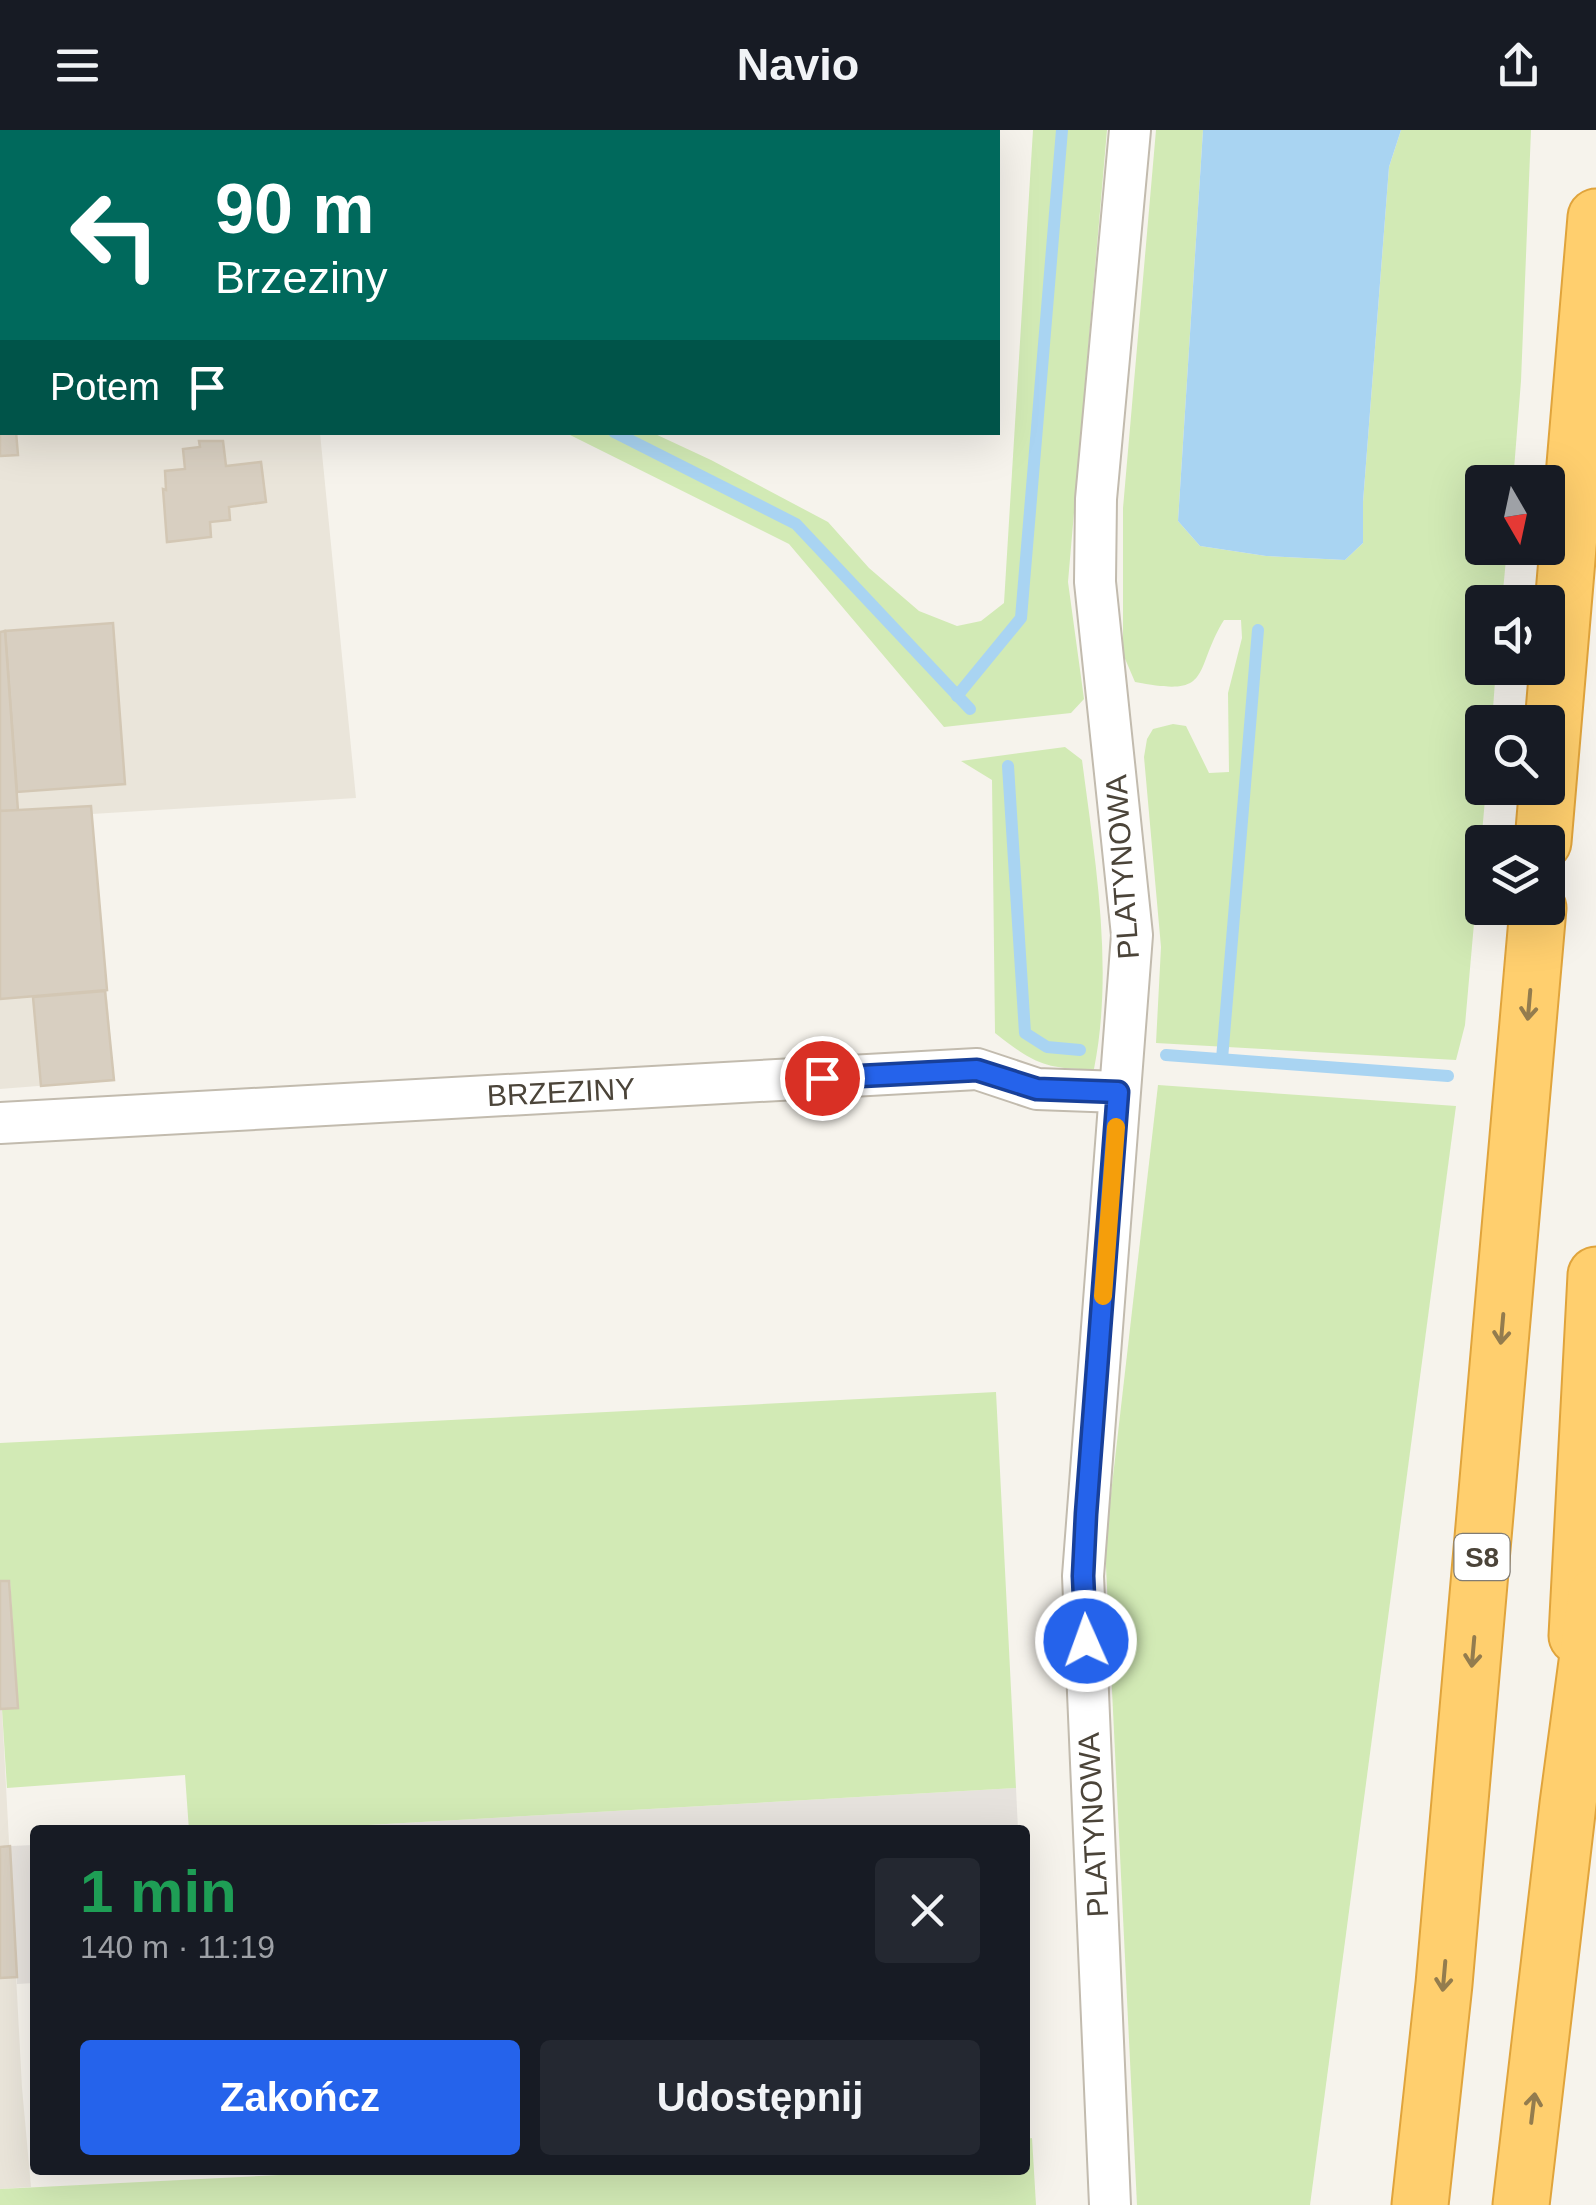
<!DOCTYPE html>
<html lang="pl">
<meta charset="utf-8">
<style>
body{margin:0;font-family:Arial,sans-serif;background:#242831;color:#f1f3f6;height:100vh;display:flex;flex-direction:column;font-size:38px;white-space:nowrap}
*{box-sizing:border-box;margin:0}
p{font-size:32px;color:#9ea1a6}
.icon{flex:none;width:55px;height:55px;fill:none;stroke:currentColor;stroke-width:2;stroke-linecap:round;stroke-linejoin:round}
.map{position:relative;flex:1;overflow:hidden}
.drawer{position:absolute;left:30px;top:1695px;width:1000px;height:350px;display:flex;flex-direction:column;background:#171b24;border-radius:10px;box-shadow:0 10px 40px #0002}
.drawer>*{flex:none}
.hud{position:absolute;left:0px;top:0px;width:1000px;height:305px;box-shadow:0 10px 40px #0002;background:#00695c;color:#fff;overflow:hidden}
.needle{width:65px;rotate:171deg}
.controls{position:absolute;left:1465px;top:335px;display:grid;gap:20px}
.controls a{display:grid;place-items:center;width:100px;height:100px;border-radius:10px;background:#171b24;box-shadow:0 10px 40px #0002;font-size:50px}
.pin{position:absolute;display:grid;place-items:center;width:85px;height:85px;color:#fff;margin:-42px;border:5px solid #fff;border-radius:50%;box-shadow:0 2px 10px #0007}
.me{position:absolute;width:110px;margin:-55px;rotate:358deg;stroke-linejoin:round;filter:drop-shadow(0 0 8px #0008)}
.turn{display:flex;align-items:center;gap:35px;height:210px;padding:0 50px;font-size:45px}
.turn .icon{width:130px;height:130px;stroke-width:2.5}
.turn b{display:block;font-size:70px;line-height:85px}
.then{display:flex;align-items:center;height:95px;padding:0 50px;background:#0003;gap:20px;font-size:38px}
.round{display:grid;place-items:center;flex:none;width:105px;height:105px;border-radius:10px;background:#242831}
.headline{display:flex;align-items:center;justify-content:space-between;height:170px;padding:0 50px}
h1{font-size:60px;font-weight:600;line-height:75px;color:#1e9e55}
.action{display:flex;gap:20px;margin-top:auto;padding:20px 50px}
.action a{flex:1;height:115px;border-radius:10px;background:#2563eb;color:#fff;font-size:40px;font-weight:600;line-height:115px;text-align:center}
.action a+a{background:#242831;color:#f1f3f6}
header{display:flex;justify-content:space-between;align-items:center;height:130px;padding:0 50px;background:#171b24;font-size:45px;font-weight:600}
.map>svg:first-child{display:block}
</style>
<header><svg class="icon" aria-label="menu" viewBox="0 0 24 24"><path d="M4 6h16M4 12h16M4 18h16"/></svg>Navio<svg class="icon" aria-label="share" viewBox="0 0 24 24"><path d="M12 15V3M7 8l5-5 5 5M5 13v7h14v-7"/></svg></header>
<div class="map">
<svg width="1596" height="2075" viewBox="0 0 1596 2075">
<rect width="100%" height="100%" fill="#f6f3ec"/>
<g fill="#eae5da">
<path d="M 0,205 L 2,302 L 320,303 L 356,668 L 92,684 L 114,950 L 0,959 Z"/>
<path d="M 0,1451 L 9,1451 L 18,1578 L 2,1580 L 22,1958 L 31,2057 L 0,2059 Z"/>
</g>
<g fill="#e6e2dd">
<path d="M 1016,1658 L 1018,1700 L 280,1700 Z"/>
<path d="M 35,1715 L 35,1853 L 17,1854 L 10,1716 Z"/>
</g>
<g fill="#d2eab5">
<path d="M 1033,0 L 1107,0 L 1068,452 L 1084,569 L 1071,583 L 944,597 L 789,414 L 566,303 L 653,303 L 711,330 L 828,392 L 869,438 L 919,481 L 957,496 L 981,491 L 1004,473 Z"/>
<path d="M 1156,0 L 1203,0 L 1178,391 L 1200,416 L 1266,426 L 1345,430 L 1363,413 L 1363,372 L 1389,37 L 1401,0 L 1531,0 L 1521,251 L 1513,352 L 1482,352 L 1482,418 L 1507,418 L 1502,472 L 1482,472 L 1482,538 L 1496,538 L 1492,592 L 1482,592 L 1482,658 L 1486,658 L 1465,895 L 1456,930 L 1156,913 L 1161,817 L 1144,627 L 1147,609 L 1153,599 L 1173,594 L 1186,596 L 1209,643 L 1229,642 L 1228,563 L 1242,508 L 1241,490 L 1224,490 C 1192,542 1215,568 1135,552 L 1123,524 L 1123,378 Z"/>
<path d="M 1065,617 L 1082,630 C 1095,730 1114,838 1094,939 C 1045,940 1032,932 995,903 L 992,650 L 961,631 Z"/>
<path d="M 1158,955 L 1456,976 L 1310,2075 L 1137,2075 L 1105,1416 Z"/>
<path d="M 996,1262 L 1016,1658 L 280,1700 L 189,1700 L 185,1645 L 7,1658 L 2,1579 L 18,1577 L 10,1451 L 0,1451 L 0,1313 Z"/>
<path d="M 1032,2008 L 1036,2075 L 0,2075 L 0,2059 L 380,2040 L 1025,2040 L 1025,2009 Z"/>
</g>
<path fill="#a9d4f2" d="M 1203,0 L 1401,0 L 1389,37 L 1363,372 L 1363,413 L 1345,430 L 1266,426 L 1200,416 L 1178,391 Z"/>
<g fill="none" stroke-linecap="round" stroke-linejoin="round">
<g stroke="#a9d4f2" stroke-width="12">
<path d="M 0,177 L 2,177"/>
<path d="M 614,302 L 796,394 L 970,579"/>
<path d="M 957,566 L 1021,488 L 1062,0"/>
<path d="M 1008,636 L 1025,903 L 1047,917 L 1080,920"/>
<path d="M 1166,925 L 1448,946"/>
<path d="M 1222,929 L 1258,500"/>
</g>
</g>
<g fill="#d8cfc1" stroke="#d3c7b4" stroke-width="2.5">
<path d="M 0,209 L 2,209 L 2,302 L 16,302 L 18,325 L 0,326 Z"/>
<path d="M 199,311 L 223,311 L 226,336 L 261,332 L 266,372 L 229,377 L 230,390 L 210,392 L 211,407 L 167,412 L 163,359 L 166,360 L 165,341 L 185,339 L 183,319 L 200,317 Z"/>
<path d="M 113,493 L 125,654 L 17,662 L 5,501 Z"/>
<path d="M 5,501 L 18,681 L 0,681 L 0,502 Z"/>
<path d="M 91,676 L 107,860 L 0,869 L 0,681 Z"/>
<path d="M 105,861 L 114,950 L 41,956 L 33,867 Z"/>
<path d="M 0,1451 L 9,1451 L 18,1578 L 0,1579 Z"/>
<path d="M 10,1716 L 17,1847 L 0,1848 L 0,1717 Z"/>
</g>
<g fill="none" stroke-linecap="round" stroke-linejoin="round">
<g stroke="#c2bbae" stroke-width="44">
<g id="street">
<path d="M 0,993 L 977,939 L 1037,959 L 1119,962"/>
<path d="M 1110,2075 L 1083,1446 L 1132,805 L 1095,452 L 1096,369 L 1130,0"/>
</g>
</g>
<g stroke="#e0a43c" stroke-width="59">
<g id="highway">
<path d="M 1543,712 L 1596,87"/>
<path d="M 1577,1506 L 1596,1145"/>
<path d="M 1420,2075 L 1444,1854 L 1538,778"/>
<path d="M 1521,2075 L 1568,1674 L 1596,1465"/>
</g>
</g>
<use href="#street" stroke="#fff" stroke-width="40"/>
<use href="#highway" stroke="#ffcf6e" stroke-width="55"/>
</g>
<defs><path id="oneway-shaft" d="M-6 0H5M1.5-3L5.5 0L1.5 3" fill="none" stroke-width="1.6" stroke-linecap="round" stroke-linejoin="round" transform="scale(2.5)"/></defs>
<g stroke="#937c4e">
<use href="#oneway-shaft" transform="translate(1529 875) rotate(95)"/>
<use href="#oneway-shaft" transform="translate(1502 1199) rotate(95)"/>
<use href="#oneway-shaft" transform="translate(1473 1522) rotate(95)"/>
<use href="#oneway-shaft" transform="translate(1444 1846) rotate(95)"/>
<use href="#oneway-shaft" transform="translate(1533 1978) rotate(-83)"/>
</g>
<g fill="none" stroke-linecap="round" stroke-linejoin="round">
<g stroke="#184099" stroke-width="25">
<path id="route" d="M 822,948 L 977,940 L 1037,959 L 1118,962 L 1086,1384 L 1083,1446 L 1086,1511"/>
</g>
<use href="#route" stroke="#2563eb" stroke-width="18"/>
<path stroke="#f59e0b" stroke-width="18" d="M 1103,1166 L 1116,997"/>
</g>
<g text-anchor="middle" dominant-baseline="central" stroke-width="10" stroke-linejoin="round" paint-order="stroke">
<rect fill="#fff" stroke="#817c74" stroke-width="2.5" x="1454.5" y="1404" width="55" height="46" rx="8"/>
<g font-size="28" font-weight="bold" fill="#4b4439">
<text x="1482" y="1427">S8</text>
</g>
<g font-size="30" fill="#4b4439" stroke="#fff">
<text transform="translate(1122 737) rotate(-94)">PLATYNOWA</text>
<text transform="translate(561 962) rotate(-3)">BRZEZINY</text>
<text transform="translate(1093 1695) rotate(-93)">PLATYNOWA</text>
</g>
</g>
</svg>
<div class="controls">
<a><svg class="needle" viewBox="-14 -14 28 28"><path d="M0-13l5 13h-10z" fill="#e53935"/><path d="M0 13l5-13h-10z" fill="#9ea1a6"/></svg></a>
<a><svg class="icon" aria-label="sound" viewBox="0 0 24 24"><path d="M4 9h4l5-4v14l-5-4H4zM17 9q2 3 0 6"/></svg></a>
<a><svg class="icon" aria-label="search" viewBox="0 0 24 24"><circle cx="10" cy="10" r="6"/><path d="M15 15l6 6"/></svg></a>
<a><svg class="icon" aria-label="layers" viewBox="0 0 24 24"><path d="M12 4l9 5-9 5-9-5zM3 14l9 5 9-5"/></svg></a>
</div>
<div class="pin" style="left:822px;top:948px;background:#d93025"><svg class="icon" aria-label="arrive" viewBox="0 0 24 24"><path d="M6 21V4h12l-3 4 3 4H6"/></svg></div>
<svg class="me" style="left:1086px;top:1511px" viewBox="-20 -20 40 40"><circle r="17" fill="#2563eb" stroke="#fff" stroke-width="3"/><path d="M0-11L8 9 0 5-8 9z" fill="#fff"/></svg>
<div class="hud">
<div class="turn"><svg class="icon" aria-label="left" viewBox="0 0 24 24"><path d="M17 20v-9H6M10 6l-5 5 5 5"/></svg><div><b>90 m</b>Brzeziny</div></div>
<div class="then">Potem<svg class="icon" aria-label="arrive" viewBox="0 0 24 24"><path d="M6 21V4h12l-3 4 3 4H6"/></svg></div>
</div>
<section class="drawer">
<div class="headline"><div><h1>1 min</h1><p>140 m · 11:19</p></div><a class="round"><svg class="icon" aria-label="close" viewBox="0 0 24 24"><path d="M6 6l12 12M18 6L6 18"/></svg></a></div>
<div class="action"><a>Zakończ</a><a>Udostępnij</a></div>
</section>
</div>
